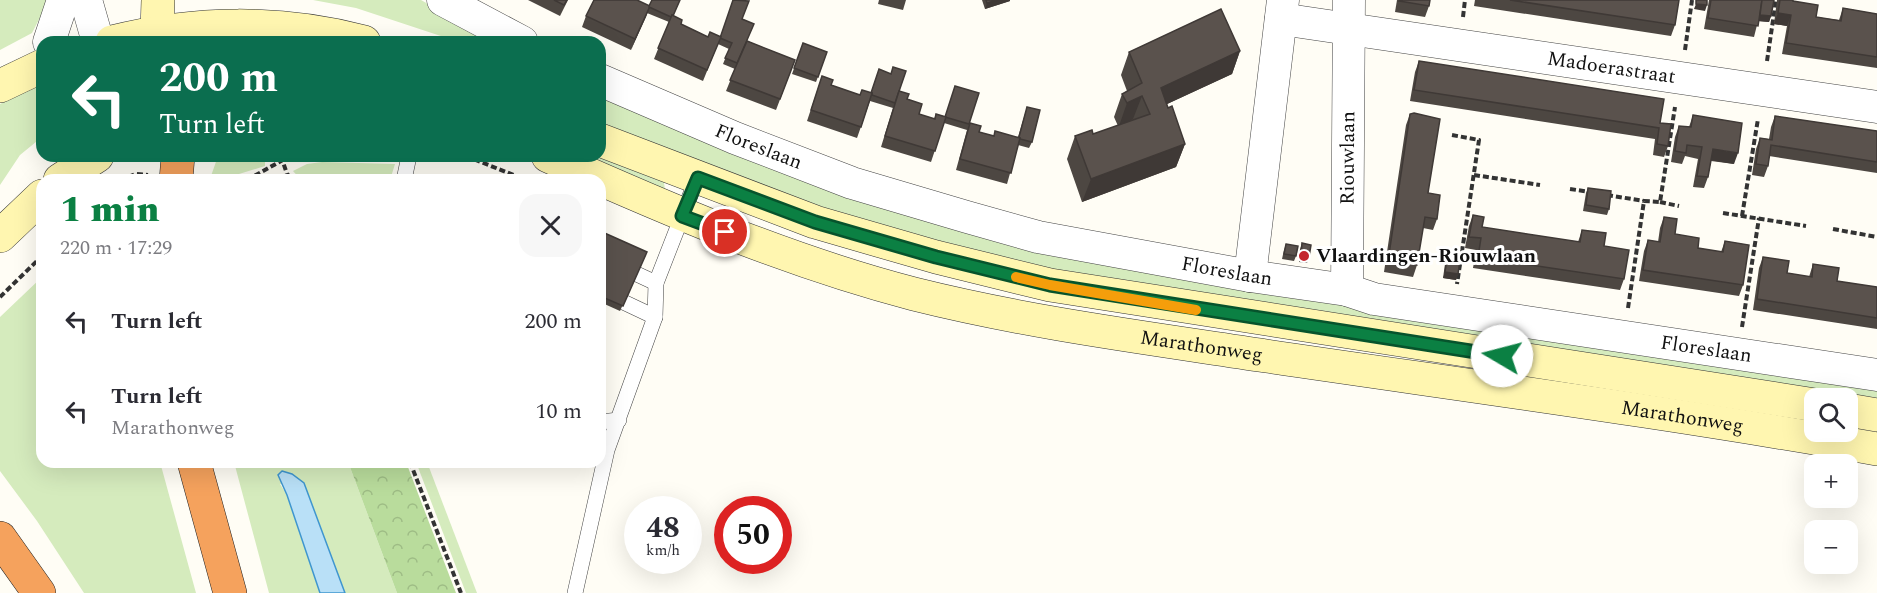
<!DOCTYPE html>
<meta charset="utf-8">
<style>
body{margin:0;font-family:Spectral,serif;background:#f7f7f7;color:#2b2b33;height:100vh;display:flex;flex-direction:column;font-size:22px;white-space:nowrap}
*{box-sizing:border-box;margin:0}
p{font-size:20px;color:#7c7c81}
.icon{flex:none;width:33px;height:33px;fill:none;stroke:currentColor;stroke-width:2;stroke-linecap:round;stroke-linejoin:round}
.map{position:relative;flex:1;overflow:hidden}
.panel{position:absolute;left:36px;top:174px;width:570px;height:294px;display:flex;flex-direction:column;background:#fff;border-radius:18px;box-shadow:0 6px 24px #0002}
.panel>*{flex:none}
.top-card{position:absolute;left:36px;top:36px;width:570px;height:126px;border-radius:18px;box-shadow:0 6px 24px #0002;background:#0b6e4f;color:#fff;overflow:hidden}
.buttons{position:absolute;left:1804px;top:388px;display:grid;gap:12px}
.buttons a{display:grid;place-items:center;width:54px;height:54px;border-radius:12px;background:#fff;box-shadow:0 6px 24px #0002;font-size:30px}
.speed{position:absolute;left:624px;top:496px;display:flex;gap:12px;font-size:30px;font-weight:700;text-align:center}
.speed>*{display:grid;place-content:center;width:78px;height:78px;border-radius:50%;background:#fff;box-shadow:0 6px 24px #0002;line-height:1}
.speed small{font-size:15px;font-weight:400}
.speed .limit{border:9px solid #d22;background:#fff;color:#111}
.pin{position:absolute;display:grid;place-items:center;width:51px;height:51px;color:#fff;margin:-26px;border:3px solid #fff;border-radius:50%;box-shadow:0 2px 6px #0007}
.me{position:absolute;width:66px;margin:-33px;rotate:278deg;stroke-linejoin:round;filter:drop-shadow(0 0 4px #0008)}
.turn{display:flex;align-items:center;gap:21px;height:126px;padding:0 24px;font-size:27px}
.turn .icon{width:78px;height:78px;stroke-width:2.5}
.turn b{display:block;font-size:42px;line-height:51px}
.round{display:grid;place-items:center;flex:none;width:63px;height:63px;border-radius:18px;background:#f7f7f7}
.head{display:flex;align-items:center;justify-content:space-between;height:102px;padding:0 24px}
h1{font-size:36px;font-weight:800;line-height:45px;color:#0b8043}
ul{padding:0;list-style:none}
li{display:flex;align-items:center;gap:18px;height:90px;padding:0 24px}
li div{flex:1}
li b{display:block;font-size:22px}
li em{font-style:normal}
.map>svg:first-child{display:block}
</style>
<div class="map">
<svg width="1877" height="593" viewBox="0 0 1877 593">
<defs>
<pattern id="forest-crowns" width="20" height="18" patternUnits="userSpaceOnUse" patternTransform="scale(1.5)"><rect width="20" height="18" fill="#b9dc9c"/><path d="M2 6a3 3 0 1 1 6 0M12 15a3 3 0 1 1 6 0" fill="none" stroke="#9ebc85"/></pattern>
</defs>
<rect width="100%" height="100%" fill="#fffdf5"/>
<g fill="#d5ebbd">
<path d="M 0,0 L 49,0 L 32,33 L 0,50 Z"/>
<path d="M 313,0 L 421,0 L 495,42 L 459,42 L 356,8 Z"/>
<path d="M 42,83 L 42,137 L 20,155 L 0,185 L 0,104 Z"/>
<path d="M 600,93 L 818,183 L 1877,384 L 1877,400 L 1485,340 L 1044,268 L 948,245 L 817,207 L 611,128 L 600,121 Z"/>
<path d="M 600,155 L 664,182 L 665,190 L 574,156 Z"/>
<path d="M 218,156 L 265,156 L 265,166 L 226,178 L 211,176 Z"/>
<path d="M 322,162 L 395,164 L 390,180 L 301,180 L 293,171 L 307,164 Z"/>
<path d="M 42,277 L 42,462 L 160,462 L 196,593 L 84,593 L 37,521 L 0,471 L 0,317 Z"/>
<path d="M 234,462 L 348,462 L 397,593 L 345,593 L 304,483 L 280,484 L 287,495 L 320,593 L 269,593 Z"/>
<path d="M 416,462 L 427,462 L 477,593 L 466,593 Z"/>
</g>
<path fill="url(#forest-crowns)" d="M 348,462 L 406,462 L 456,593 L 397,593 Z"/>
<path fill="#b9e0f7" stroke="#3f96cf" stroke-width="1.5" d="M 282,471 L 292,474 L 304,483 L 345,593 L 320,593 L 287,495 L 278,475 Z"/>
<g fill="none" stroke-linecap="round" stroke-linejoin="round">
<g stroke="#444" stroke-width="16">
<g id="lane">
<path d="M 404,180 L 409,156"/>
<path d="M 600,257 L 656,283"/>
<path d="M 600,291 L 655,317"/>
<path d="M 600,422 L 619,420"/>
<path d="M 575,593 L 607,450 L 655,317 L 656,283 L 697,178"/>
</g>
</g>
<g stroke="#444" stroke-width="33">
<g id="street">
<path d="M 86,0 L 98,42"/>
<path d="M 443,0 L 522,42"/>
<path id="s1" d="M 1281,19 L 1877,107"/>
<path d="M 49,42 L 63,0"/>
<path id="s2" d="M 600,80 L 735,138 L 852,183 L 967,217 L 1038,237 L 1250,276 L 1347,290 L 1374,299 L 1877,375"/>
<path d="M 1250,276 L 1283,0"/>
<path id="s3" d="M 1347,290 L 1349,0"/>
</g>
</g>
<g stroke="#333" stroke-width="34">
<g id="secondary">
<path d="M 158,0 L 157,32 L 160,42"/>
<path d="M 112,42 C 194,21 281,20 364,42"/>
<path d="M 0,86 L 42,66"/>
<path d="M 600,140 L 815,222 L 936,257 L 1050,285 L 1815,405"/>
<path id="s4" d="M 548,156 C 667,209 787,261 914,294 C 1030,323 1148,338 1266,356 C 1470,386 1674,413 1877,449"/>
<path d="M 60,180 L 97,156"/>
<path d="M 0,236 L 42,196"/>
<path d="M 1848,410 L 1877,415"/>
</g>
</g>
<g stroke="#222" stroke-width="34">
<g id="highway">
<path d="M 176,180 L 178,156"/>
<path d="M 194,462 L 230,593"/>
<path d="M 0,538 L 39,593"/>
</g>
</g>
<g stroke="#333" stroke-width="4" stroke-dasharray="6 3" stroke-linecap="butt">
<path d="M 1463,17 L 1465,0"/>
<path d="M 1685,50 L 1692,0"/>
<path d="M 1767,61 L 1776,0"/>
<path d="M 1452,135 L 1479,140 L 1457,284"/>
<path d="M 281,156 L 287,174 L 294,180"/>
<path d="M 466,156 L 526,180"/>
<path d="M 1474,175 L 1540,185"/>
<path d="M 120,180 L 136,174 L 148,175"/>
<path d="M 247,180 L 290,156"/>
<path d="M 1570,189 L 1590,192"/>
<path d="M 1607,195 L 1644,201"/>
<path d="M 1660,202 L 1679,206"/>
<path d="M 1723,213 L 1806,226"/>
<path d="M 1742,216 L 1758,119"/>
<path d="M 1833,229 L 1877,237"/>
<path d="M 0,297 L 42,256"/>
<path d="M 1628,308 L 1644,201 L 1660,202 L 1675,107"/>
<path d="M 1742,327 L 1759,218"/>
<path d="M 410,462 L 461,593"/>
</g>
<use href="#lane" stroke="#fff" stroke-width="15"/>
<use href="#street" stroke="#fff" stroke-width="32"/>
<use href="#secondary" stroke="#fff6b0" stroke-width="33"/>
<use href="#highway" stroke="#f5a25d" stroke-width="33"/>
</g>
<g fill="#4d4742">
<path d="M 528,0 L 568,0 L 560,16 Z"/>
<path d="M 652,0 L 680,0 L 673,16 L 681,24 L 708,37 L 720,37 L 742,19 L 747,41 L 795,60 L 776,110 L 726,91 L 735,69 L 723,64 L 729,49 L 718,44 L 703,81 L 654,59 L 669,22 L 647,13 L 631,50 L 582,27 L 586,16 L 649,6 Z"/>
<path d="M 879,0 L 906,0 L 903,10 L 878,4 Z"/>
<path d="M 982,0 L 1010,0 L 1010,1 L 985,9 Z"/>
<path d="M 1397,0 L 1430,0 L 1429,6 L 1425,17 L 1395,12 Z"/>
<path d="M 1475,0 L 1679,0 L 1675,25 L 1671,36 L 1474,6 Z"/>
<path d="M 1709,0 L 1774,0 L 1771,16 L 1769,22 L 1758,21 L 1754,37 L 1704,29 Z"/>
<path d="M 1777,0 L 1793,0 L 1793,1 L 1816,17 L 1839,20 L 1843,8 L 1877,14 L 1877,68 L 1782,54 L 1787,26 L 1774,24 Z"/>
<path d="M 803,43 L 827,52 L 816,82 L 792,74 Z"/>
<path d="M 1240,51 L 1232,74 L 1167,104 L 1185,144 L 1176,167 L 1082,202 L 1067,159 L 1075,136 L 1093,134 L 1118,126 L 1114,117 L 1122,94 L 1127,91 L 1121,75 L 1129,52 Z"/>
<path d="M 1419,61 L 1660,123 L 1668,146 L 1664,157 L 1653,155 L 1655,139 L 1410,101 L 1415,72 Z"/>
<path d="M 822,76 L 831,85 L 860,95 L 899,91 L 919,114 L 934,119 L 936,114 L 970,123 L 979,132 L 994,136 L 1018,137 L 1027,107 L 1032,142 L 1029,148 L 1018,145 L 1007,184 L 956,170 L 967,130 L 944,123 L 931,162 L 881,147 L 893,108 L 870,101 L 857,138 L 807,121 Z"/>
<path d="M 1410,114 L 1428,193 L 1437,219 L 1433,230 L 1423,228 L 1417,265 L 1413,277 L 1384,272 L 1406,125 Z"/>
<path d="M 1693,115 L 1734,164 L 1711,161 L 1708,177 L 1704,188 L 1693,187 L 1698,159 L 1685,156 L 1682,164 L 1671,162 L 1675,137 L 1679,126 L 1689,127 Z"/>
<path d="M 1775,116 L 1877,131 L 1877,173 L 1769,156 L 1768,166 L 1764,177 L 1752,175 L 1756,149 L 1760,138 L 1769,139 L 1771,127 Z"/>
<path d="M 1588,188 L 1609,209 L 1607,215 L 1583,211 L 1586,193 Z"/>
<path d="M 1473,215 L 1482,227 L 1578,242 L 1582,230 L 1624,279 L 1620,290 L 1473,268 L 1476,250 L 1465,248 L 1469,226 Z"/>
<path d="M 1664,217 L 1675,234 L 1698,248 L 1721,252 L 1725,241 L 1743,285 L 1739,296 L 1639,281 L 1644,251 L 1648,240 L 1658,242 L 1660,228 Z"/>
<path d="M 600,231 L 647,252 L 620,311 L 600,302 Z"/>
<path d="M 1302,243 L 1309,257 L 1307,263 L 1299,262 L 1300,249 Z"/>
<path d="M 1286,244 L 1296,256 L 1294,261 L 1282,259 L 1284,250 Z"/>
<path d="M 1448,251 L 1458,274 L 1456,280 L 1443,278 L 1446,257 Z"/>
<path d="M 1763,257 L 1787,273 L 1809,277 L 1813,264 L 1837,281 L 1877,287 L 1877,329 L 1753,310 L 1759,268 Z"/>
</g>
<g fill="#3f3936">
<path d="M 997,0 L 1010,0 L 1010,1 L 985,9 L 987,3 Z"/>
<path d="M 1696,4 L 1707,5 L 1705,11 L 1694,9 Z"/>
<path d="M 650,6 L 646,17 L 631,50 L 635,39 Z"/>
<path d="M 1778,13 L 1791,15 L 1787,26 L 1774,24 Z"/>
<path d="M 1760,15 L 1771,16 L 1769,22 L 1758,21 Z"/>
<path d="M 1240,51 L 1232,74 L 1152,111 L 1161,88 Z"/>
<path d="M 1142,96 L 1133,119 L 1119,126 L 1127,103 Z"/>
<path d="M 1185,144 L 1176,167 L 1082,202 L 1091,179 Z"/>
<path d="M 1713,149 L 1738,153 L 1734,164 L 1709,160 Z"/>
<path d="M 1445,272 L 1458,274 L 1456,280 L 1443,278 Z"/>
</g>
<g fill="#5a524d" stroke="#3f3936" stroke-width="1.5">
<path d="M 554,0 L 567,0 L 564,5 Z"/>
<path d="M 594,0 L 637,0 L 650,6 L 635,39 L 586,16 Z"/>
<path d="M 652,0 L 680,0 L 673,16 L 672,15 L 671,17 L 649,7 L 649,6 Z"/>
<path d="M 733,0 L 749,1 L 742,19 L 754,24 L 737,63 L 725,58 L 732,43 L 720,38 Z"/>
<path d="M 986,0 L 997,0 L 987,3 Z"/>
<path d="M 1400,0 L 1430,0 L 1429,6 L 1399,1 Z"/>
<path d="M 1510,0 L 1679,0 L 1675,25 Z"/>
<path d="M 1696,0 L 1707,0 L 1707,5 L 1696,4 Z"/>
<path d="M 1711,0 L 1762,0 L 1758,26 L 1708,18 Z"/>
<path d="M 1762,0 L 1774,0 L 1771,16 L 1760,15 Z"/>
<path d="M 1780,0 L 1793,0 L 1793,1 L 1818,5 L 1816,17 L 1841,21 L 1843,8 L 1877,14 L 1877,57 L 1786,43 L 1791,15 L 1778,13 Z"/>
<path d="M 1221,9 L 1240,51 L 1161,88 L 1168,108 L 1172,106 L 1185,144 L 1091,179 L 1075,136 L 1092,130 L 1093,134 L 1150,114 L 1142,96 L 1127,103 L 1122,94 L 1142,83 L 1129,52 Z"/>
<path d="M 672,15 L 682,20 L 681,24 L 708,37 L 710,32 L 721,37 L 707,70 L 658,48 Z"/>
<path d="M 747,41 L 795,60 L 780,99 L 730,80 Z"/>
<path d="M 803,43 L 827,52 L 818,77 L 794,68 Z"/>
<path d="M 1419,61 L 1664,99 L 1660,123 L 1671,124 L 1668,146 L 1657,144 L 1659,128 L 1414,90 Z"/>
<path d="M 893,67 L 906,71 L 895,103 L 872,95 L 872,93 L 871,93 L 879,69 L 891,74 Z"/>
<path d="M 822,76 L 833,80 L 831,85 L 860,95 L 862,90 L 872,93 L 861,127 L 811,110 Z"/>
<path d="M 955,86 L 979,93 L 969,124 L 945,117 Z"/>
<path d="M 899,91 L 909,94 L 907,99 L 922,104 L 919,114 L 935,119 L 936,114 L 946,117 L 935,151 L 885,136 Z"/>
<path d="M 1027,107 L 1040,110 L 1032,142 L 1020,139 L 1020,138 L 1019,137 Z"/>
<path d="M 1414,113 L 1440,119 L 1428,193 L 1440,195 L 1437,219 L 1425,217 L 1417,265 L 1388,261 L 1410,114 Z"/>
<path d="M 1693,115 L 1742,123 L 1738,153 L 1713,149 L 1708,177 L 1697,176 L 1702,147 L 1687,145 L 1686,153 L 1675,151 L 1679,126 L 1691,127 Z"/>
<path d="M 1775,116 L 1877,131 L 1877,162 L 1771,145 L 1768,166 L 1756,164 L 1760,138 L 1772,140 Z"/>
<path d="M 970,123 L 981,126 L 979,132 L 994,136 L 995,131 L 1020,138 L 1011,173 L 960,159 Z"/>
<path d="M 1588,188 L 1611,191 L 1609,209 L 1586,205 Z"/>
<path d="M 1473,215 L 1484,217 L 1482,227 L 1580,242 L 1582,230 L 1606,233 L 1604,246 L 1629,250 L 1624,279 L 1478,257 L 1481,238 L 1469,237 Z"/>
<path d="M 1664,217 L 1677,219 L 1675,234 L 1699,238 L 1698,248 L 1723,252 L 1725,241 L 1749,245 L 1743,285 L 1643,270 L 1648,240 L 1660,242 Z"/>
<path d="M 600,231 L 647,252 L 623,306 L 600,296 Z"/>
<path d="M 1302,243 L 1311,245 L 1309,257 L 1301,256 Z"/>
<path d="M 1286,244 L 1298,246 L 1296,256 L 1284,254 Z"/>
<path d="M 1448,251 L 1461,253 L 1458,274 L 1445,272 Z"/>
<path d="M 1763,257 L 1789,261 L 1787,273 L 1812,277 L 1813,264 L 1839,268 L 1837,281 L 1877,287 L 1877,318 L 1757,299 Z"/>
</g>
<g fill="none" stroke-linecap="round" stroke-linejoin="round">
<g stroke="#07532c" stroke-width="15">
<path id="route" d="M 725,232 L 682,216 L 698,178 L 815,222 L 936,257 L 1050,285 L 1502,356"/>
</g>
<use href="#route" stroke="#0b8043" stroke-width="10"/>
<path stroke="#f59e0b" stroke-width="10" d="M 1016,277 L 1050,285 L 1196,310"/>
</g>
<circle fill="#c4262e" stroke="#fff" stroke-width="2" cx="1304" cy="256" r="6"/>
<g text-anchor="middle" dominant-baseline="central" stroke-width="6" stroke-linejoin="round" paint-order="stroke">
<g font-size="20" fill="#111" stroke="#fff">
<text stroke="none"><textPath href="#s1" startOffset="334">Madoerastraat</textPath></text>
<text stroke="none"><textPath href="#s2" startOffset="172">Floreslaan</textPath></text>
<text stroke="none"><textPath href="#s3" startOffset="132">Riouwlaan</textPath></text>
<text stroke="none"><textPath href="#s2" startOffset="658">Floreslaan</textPath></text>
<text stroke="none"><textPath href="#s4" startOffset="684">Marathonweg</textPath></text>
<text stroke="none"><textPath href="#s2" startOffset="1144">Floreslaan</textPath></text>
<text stroke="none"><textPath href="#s4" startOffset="1170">Marathonweg</textPath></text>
</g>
<g font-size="20" font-weight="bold" fill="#111" stroke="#fff" text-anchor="start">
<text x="1316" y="256">Vlaardingen-Riouwlaan</text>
</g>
</g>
</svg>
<div class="buttons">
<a><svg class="icon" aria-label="search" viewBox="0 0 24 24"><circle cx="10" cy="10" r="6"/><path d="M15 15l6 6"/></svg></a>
<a>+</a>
<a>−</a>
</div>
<div class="speed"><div>48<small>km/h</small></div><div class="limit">50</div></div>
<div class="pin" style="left:725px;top:232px;background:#d93025"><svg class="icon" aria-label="arrive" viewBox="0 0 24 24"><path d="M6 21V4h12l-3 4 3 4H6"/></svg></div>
<svg class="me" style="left:1502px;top:356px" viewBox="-20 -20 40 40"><circle r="19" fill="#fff"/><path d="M0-13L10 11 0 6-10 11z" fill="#0b8043"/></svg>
<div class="top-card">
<div class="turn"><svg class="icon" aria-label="left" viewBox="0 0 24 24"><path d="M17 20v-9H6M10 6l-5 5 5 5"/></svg><div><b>200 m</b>Turn left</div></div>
</div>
<section class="panel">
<div class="head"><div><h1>1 min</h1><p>220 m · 17:29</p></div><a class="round"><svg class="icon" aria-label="close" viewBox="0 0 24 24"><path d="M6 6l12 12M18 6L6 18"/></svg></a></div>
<ul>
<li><svg class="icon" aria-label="left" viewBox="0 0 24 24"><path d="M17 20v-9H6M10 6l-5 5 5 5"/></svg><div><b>Turn left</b></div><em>200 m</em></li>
<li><svg class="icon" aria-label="left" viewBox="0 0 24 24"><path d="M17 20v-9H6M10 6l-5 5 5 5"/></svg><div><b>Turn left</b><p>Marathonweg</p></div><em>10 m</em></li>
</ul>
</section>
</div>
